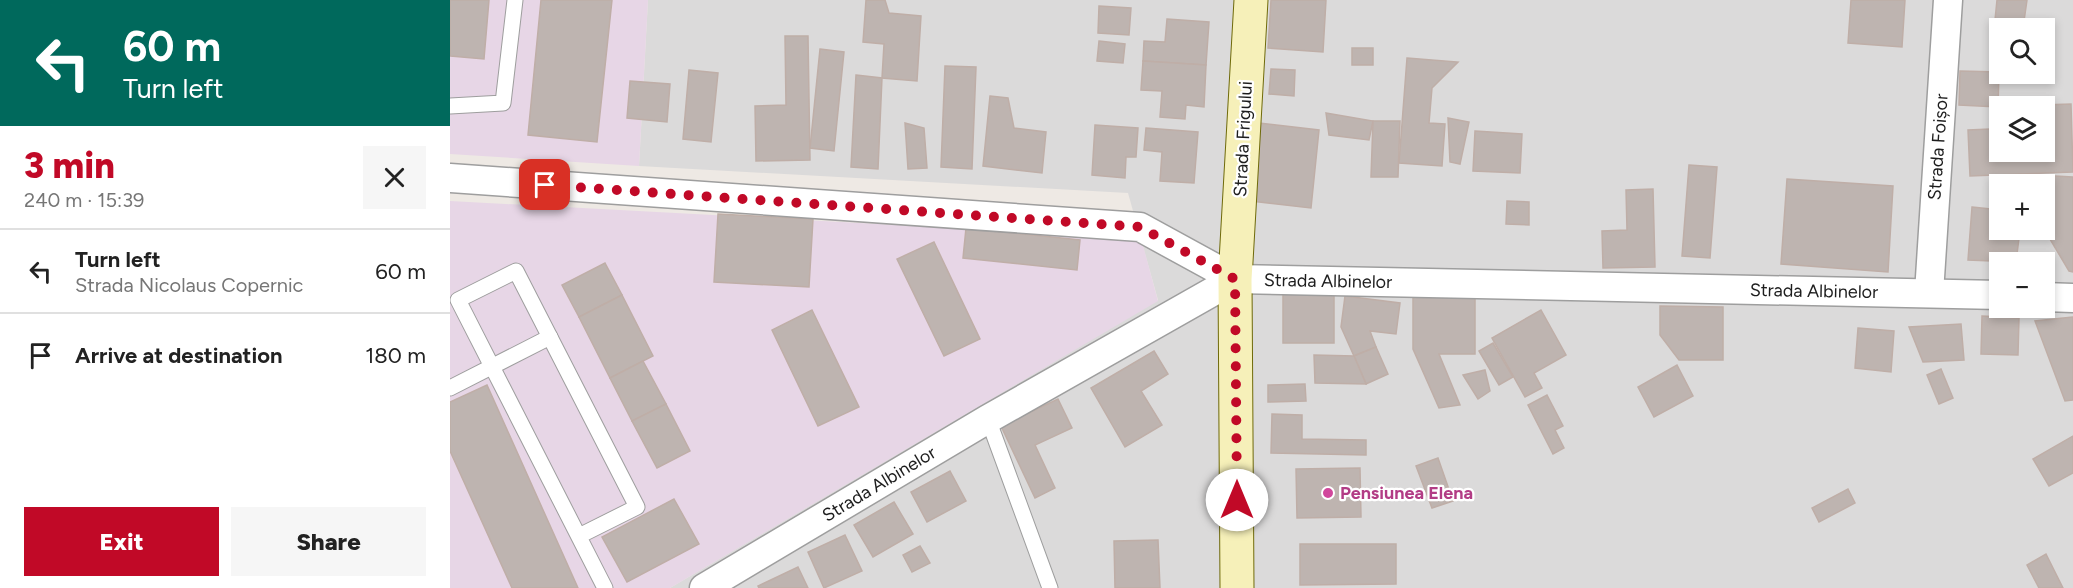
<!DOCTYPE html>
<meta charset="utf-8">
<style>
body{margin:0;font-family:Figtree,sans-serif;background:#f6f6f6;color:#222;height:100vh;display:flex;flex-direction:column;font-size:22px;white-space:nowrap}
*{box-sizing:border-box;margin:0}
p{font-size:20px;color:#767676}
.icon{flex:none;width:33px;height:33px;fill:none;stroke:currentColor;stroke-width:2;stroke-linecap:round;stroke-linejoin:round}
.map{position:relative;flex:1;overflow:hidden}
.panel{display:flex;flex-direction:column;background:#fff;width:450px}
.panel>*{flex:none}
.banner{background:#00695c;color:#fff;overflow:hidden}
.buttons{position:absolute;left:1539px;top:18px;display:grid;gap:12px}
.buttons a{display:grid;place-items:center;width:66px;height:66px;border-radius:0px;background:#fff;box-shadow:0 3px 9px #0003;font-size:30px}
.pin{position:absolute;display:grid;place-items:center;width:51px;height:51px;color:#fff;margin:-26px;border-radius:12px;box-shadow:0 3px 9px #0006}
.me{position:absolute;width:66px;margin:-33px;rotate:0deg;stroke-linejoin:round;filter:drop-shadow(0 0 4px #0008)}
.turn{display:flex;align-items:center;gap:21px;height:126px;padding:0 24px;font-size:27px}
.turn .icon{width:78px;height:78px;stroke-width:2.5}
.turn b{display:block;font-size:42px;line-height:51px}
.round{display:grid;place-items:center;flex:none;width:63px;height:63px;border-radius:0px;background:#f6f6f6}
.headline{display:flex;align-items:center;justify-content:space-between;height:102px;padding:0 24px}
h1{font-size:36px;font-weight:800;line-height:45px;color:#c10927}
.cta{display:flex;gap:12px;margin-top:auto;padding:12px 24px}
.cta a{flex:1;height:69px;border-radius:0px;background:#c10927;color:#fff;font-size:24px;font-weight:800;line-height:69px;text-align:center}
.cta a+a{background:#f6f6f6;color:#222}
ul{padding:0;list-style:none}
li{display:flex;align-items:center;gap:18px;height:84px;padding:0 24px;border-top:2px solid #e0e0e0}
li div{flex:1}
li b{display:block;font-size:22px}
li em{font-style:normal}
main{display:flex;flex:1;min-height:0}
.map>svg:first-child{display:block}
</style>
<main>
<section class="panel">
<div class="banner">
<div class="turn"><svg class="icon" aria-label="left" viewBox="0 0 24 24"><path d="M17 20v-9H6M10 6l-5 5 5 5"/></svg><div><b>60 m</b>Turn left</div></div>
</div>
<div class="headline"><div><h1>3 min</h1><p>240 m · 15:39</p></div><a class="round"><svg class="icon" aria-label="close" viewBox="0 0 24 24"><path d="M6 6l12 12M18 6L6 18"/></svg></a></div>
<ul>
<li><svg class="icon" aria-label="left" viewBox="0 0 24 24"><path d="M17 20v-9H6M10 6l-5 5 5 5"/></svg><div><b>Turn left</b><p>Strada Nicolaus Copernic</p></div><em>60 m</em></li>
<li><svg class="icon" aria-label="arrive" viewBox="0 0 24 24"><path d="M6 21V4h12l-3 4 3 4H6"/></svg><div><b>Arrive at destination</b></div><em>180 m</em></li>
</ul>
<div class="cta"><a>Exit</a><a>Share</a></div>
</section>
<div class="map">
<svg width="1623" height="588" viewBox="0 0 1623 588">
<rect width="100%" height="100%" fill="#eee9e4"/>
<path fill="#dbdada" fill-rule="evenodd" d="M 198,0 L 1623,0 L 1623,588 L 220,588 L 708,300 L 678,193 L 189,166 ZM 1550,28 L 1594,28 L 1594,74 L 1550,74 ZM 1550,106 L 1594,106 L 1594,152 L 1550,152 ZM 1550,184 L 1594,184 L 1594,230 L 1550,230 ZM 1550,262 L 1594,262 L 1594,308 L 1550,308 Z"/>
<g fill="#e7d6e6">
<path d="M 0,0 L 198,0 L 189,166 L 0,154 Z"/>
<path d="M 0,201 L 691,238 L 708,301 L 220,588 L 0,588 Z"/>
</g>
<g fill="#beb4b0" stroke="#bfaea7" stroke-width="1.5">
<path d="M 0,0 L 39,0 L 34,59 L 0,56 Z"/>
<path d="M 91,0 L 162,0 L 147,142 L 78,135 Z"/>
<path d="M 416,0 L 435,0 L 439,13 L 471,16 L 467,81 L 432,78 L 434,44 L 413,42 Z"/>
<path d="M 821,0 L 876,0 L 873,52 L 818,48 Z"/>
<path d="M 1401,0 L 1455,0 L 1452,47 L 1398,43 Z"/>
<path d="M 1547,0 L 1577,0 L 1573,28 L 1556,28 L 1554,19 L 1545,20 Z"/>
<path d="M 649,6 L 681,8 L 679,35 L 648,33 Z"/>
<path d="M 717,19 L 759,22 L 756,65 L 693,61 L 694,41 L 715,42 Z"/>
<path d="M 335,36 L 358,36 L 360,160 L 306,161 L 305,106 L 336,105 Z"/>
<path d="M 649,41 L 675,44 L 673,63 L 647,61 Z"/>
<rect x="902" y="48" width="21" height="17"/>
<path d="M 370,49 L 394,52 L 384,151 L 360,148 Z"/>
<path d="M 957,58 L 1008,62 L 982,88 L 979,123 L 995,124 L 992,166 L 949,163 Z"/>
<path d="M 693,61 L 756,65 L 754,107 L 736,105 L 735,119 L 710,117 L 712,91 L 691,90 Z"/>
<path d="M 495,66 L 526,67 L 522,169 L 491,167 Z"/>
<path d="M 821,69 L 845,70 L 844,96 L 819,94 Z"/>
<path d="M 239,70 L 268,73 L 261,142 L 233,139 Z"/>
<path d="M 1510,71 L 1549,72 L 1548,107 L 1509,105 Z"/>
<path d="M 406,75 L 432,78 L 428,169 L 401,167 Z"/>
<path d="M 180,81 L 220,84 L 217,122 L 177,118 Z"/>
<path d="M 540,96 L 558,98 L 564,128 L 596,132 L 592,173 L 533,166 Z"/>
<path d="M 1621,104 L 1623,172 L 1520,176 L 1518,130 L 1540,129 L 1541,150 L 1594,152 L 1594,106 L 1590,105 Z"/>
<path d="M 876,113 L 923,121 L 919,140 L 879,135 Z"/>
<path d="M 998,118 L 1019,122 L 1010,164 L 1000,162 Z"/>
<path d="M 923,121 L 950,121 L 948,177 L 921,177 Z"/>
<path d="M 455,123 L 474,128 L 477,168 L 458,169 Z"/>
<path d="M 809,123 L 869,130 L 861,208 L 801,201 Z"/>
<path d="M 645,125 L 688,128 L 686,157 L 676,157 L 675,178 L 642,175 Z"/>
<path d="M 696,128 L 748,132 L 744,183 L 710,181 L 712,152 L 694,150 Z"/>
<path d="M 1025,131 L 1072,134 L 1070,173 L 1023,171 Z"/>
<path d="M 1239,165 L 1267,167 L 1260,258 L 1232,256 Z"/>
<path d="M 1587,175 L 1623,177 L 1623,272 L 1619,271 L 1594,229 L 1594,184 L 1586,184 Z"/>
<path d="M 1337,179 L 1443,186 L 1438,272 L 1331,264 Z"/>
<path d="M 1203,189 L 1205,267 L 1153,268 L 1152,231 L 1177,230 L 1176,190 Z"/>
<path d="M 1057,201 L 1079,202 L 1079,225 L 1056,224 Z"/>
<path d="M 1522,207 L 1550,210 L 1550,230 L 1570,230 L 1566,262 L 1518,260 Z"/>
<path d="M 268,214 L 363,219 L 359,287 L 264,282 Z"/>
<path d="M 516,228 L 630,240 L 627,270 L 513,258 Z"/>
<path d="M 484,242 L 530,339 L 494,356 L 447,259 Z"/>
<path d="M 155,263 L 172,295 L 129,317 L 112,285 Z"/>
<path d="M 833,291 L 884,292 L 884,343 L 833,343 Z"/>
<path d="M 172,295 L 203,356 L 160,378 L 129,317 Z"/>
<path d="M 895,296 L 950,303 L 946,334 L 920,331 L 926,347 L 904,356 L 891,327 Z"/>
<path d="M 963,296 L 1025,296 L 1025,354 L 989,354 L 1010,405 L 989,408 L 963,349 Z"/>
<path d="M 1210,306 L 1273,307 L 1273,360 L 1229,360 L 1210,335 Z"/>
<path d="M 362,310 L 409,407 L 368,426 L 322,330 Z"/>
<path d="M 1091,310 L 1116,355 L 1084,373 L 1092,388 L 1075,397 L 1042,338 Z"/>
<path d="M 1532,316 L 1569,318 L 1568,355 L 1531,354 Z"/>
<path d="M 1623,317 L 1623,400 L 1615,401 L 1585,321 Z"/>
<path d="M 1511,324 L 1514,360 L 1473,362 L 1459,327 Z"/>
<path d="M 1408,328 L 1444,331 L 1441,372 L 1405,368 Z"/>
<path d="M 1043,343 L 1063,377 L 1049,385 L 1029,351 Z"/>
<path d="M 926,347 L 938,374 L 916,384 L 904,356 Z"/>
<path d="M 704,351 L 718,374 L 691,391 L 712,425 L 675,447 L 641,388 Z"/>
<path d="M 864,355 L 904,356 L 916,384 L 865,383 Z"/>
<path d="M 193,361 L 216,404 L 182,421 L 160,378 Z"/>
<path d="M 1227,365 L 1243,396 L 1204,417 L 1188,387 Z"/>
<path d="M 1491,369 L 1503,398 L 1489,404 L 1477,375 Z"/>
<path d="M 1035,370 L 1040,391 L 1028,399 L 1013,375 Z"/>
<path d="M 855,384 L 856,401 L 818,402 L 818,385 Z"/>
<path d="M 37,385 L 128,588 L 62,588 L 0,451 L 0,402 Z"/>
<path d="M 1097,395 L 1113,426 L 1105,430 L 1114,448 L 1103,454 L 1078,405 Z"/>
<path d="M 608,399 L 622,428 L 585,445 L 605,488 L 585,498 L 551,426 Z"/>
<path d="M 216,404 L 240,451 L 207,468 L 182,421 Z"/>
<path d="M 822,414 L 852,415 L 852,439 L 916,440 L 916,455 L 821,453 Z"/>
<path d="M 1623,436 L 1623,473 L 1599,486 L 1583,459 Z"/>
<path d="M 988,458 L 1003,501 L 982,508 L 966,466 Z"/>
<path d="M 910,468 L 911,517 L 847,518 L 846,469 Z"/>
<path d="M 500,471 L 516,501 L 477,522 L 461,492 Z"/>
<path d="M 1398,489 L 1405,503 L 1369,522 L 1362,508 Z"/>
<path d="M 224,499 L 249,544 L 177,582 L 152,537 Z"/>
<path d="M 444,502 L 463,534 L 423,557 L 404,525 Z"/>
<path d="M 395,535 L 412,571 L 374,588 L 358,552 Z"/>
<path d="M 708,540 L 710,588 L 665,588 L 664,541 Z"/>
<path d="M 850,544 L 946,544 L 946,584 L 850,585 Z"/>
<path d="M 470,546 L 480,563 L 462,572 L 453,555 Z"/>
<path d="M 1596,554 L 1613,588 L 1589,588 L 1577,565 Z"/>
<path d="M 348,567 L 358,588 L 309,588 L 308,586 Z"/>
</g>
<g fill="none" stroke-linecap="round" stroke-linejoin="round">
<g stroke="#9e9e9e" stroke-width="17">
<g id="lane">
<path d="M 0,106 L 53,103 L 65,0"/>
<path d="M 0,388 L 100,337"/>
<path d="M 538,419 L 600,588"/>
<path d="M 129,536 L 187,507 L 66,271 L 8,300 L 155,588"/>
</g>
</g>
<g stroke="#9e9e9e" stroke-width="31">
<g id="street">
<path d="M 0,178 L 690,227 L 785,279"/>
<path d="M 1479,293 L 1498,0"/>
<path d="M 1594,297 L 1623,298"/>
<path d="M 254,588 L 538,419 L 785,279 L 1550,295"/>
</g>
</g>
<g stroke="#6f6a0a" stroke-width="35">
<path id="secondary" d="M 787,588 L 785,279 L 801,0"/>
</g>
<use href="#lane" stroke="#fff" stroke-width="15"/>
<use href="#street" stroke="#fff" stroke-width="28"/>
<use href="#secondary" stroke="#f6f0b9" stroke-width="33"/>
</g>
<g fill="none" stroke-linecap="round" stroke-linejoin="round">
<path stroke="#c10927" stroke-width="10" stroke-dasharray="0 18" d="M 95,185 L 690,227 L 785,279 L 787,500"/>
</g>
<circle fill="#d1479c" stroke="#fff" stroke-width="2" cx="878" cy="493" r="6"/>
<g text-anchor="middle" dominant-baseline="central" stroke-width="4.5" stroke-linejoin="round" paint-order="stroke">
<g font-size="18" fill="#1d1d1d" stroke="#fff">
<text transform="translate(793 139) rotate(-87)">Strada Frigului</text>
<text transform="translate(1488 147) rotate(-86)">Strada Foișor</text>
<text transform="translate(878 281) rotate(1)">Strada Albinelor</text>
<text transform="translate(1364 291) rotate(1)">Strada Albinelor</text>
<text transform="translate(429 484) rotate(-31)">Strada Albinelor</text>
</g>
<g font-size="18" font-weight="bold" fill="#b23c85" stroke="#fff" text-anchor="start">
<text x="890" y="493">Pensiunea Elena</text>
</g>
</g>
</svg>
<div class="buttons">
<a><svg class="icon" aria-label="search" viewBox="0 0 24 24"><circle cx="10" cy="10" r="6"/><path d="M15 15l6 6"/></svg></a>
<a><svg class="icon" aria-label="layers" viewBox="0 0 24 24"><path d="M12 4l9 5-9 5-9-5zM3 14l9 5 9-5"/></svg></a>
<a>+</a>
<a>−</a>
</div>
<div class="pin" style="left:95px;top:185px;background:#d93025"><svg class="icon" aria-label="arrive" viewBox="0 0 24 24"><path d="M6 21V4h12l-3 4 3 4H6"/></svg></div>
<svg class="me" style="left:787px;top:500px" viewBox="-20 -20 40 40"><circle r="19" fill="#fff"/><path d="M0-13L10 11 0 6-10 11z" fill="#c10927"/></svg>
</div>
</main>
